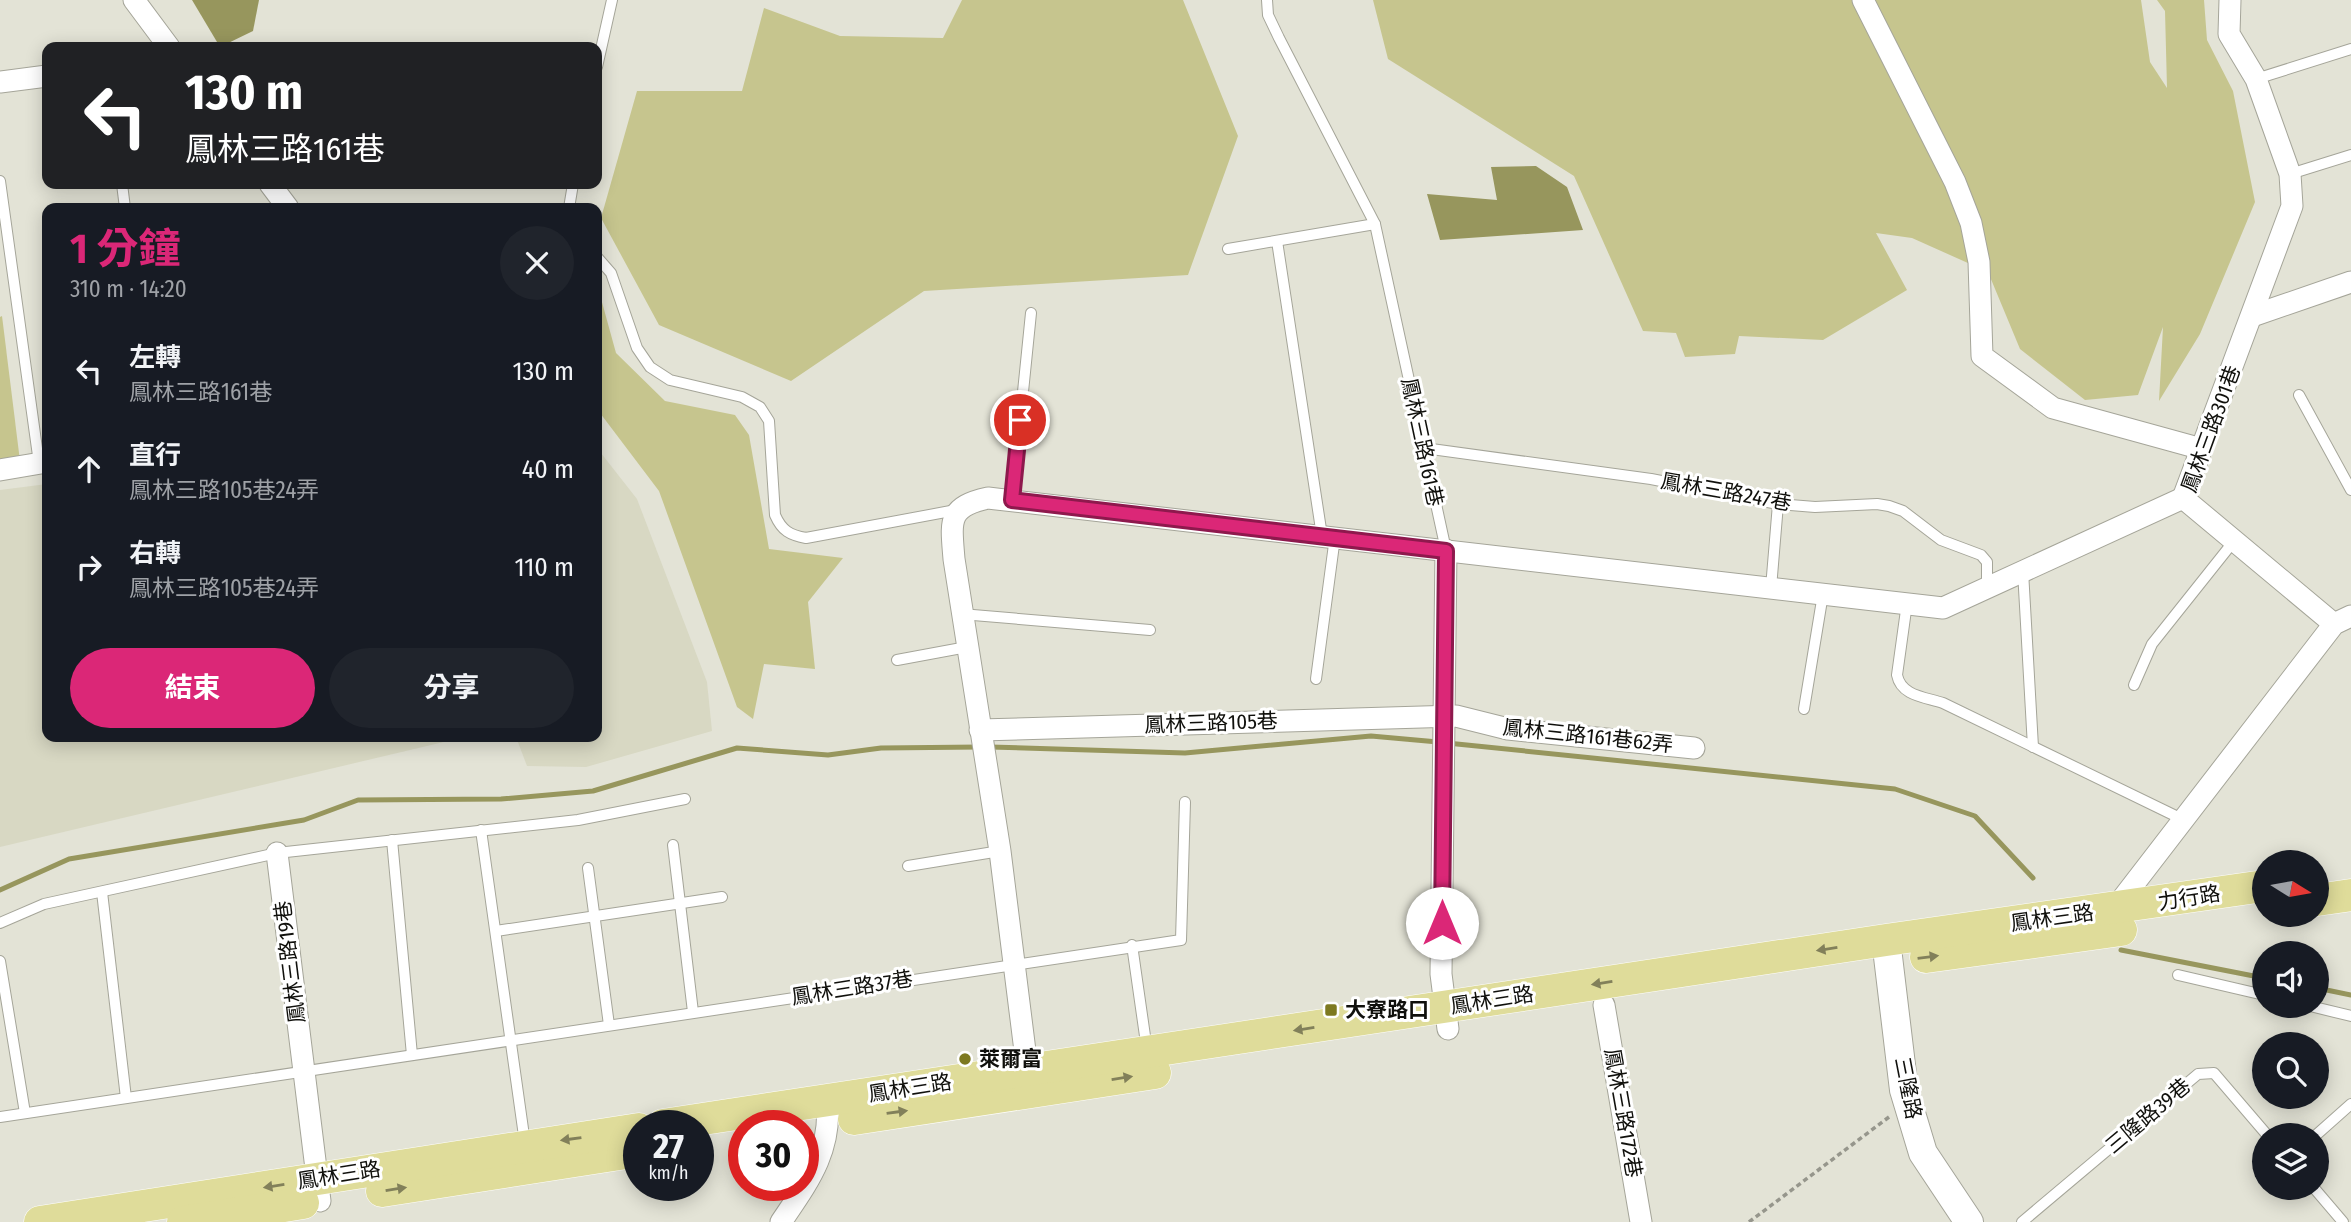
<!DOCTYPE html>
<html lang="zh-TW">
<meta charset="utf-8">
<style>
body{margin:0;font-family:"Fira Sans Condensed","Noto Sans TC",sans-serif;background:#20242c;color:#f1f3f6;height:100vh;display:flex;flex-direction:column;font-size:26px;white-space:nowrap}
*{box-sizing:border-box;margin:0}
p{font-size:23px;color:#9ea1a6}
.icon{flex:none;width:38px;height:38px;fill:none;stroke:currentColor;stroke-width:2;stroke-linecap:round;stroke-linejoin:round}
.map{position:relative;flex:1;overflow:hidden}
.details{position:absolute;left:42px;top:203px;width:560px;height:539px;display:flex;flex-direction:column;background:#171b24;border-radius:14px;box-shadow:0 4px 18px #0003}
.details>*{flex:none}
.top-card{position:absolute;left:42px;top:42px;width:560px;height:147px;border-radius:14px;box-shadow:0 4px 18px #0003;background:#202124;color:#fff;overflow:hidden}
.needle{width:46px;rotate:101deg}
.tools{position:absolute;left:2252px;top:850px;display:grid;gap:14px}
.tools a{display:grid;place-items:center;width:77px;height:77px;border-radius:50%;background:#171b24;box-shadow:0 4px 18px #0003;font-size:35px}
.speed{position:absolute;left:623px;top:1110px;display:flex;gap:14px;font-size:35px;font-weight:700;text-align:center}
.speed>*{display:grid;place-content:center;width:91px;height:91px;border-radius:50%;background:#171b24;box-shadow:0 4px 18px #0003;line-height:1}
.speed small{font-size:18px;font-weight:400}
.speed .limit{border:10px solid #d22;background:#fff;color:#111}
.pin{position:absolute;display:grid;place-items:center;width:60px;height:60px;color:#fff;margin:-30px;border:4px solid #fff;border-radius:50%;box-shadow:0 2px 7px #0007}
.me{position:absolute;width:77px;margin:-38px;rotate:0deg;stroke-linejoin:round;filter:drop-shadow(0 0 5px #0008)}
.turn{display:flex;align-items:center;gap:24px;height:147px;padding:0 28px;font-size:32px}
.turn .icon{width:91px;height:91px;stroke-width:2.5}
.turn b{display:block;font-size:49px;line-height:60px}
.round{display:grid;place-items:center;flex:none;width:74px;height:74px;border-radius:37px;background:#20242c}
.overview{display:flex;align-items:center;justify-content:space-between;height:119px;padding:0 28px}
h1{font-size:42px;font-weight:700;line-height:52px;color:#db2777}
.action{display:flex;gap:14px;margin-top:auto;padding:14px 28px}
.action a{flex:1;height:80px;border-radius:42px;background:#db2777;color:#fff;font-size:28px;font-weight:700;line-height:80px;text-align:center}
.action a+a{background:#20242c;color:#f1f3f6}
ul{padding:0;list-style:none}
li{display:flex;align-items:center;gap:21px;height:98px;padding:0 28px}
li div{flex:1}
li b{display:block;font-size:26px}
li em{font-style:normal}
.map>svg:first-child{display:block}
</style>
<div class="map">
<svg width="2351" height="1222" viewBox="0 0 2351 1222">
<rect width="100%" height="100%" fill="#e3e3d6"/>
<g fill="#d8d8c3">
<path d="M 597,448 L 637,499 L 707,682 L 712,731 L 586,767 L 527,766 L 516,737 L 597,737 Z"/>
<path d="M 47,484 L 47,737 L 465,737 L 0,847 L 0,490 Z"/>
</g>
<g fill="#c6c58e">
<path d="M 962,0 L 1183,0 L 1238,136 L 1188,275 L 924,291 L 791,381 L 659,325 L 601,218 L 637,91 L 742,91 L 764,8 L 840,36 L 943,38 Z"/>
<path d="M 1373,0 L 2141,0 L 2150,62 L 2167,88 L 2165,11 L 2157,0 L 2204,0 L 2207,40 L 2233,91 L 2255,202 L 2200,334 L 2159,401 L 2163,327 L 2138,395 L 2085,400 L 2020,349 L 1988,272 L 1912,238 L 1876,233 L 1907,290 L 1823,340 L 1739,336 L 1735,354 L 1685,357 L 1676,333 L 1643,331 L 1574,176 L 1388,59 Z"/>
<path d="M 597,284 L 616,353 L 665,401 L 735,415 L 749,435 L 769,549 L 843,558 L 808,602 L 815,669 L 764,664 L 753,719 L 737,707 L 659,491 L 597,409 Z"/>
<path d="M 2,316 L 20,461 L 0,465 L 0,317 Z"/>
</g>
<g fill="#97965d">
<path d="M 192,0 L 259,0 L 253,31 L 220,47 Z"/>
<path d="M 1536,166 L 1567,187 L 1583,230 L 1440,240 L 1427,194 L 1497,200 L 1491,167 Z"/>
</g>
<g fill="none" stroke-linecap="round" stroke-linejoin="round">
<g stroke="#97965d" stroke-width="5">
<path d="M 1447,743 L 1895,789 L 1975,816 L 2033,878"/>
<path d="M 990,747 L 1185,753 L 1371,736 L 1438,742"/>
<path d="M 0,890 L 69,859 L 304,820 L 358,800 L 501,799 L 593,791 L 737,748 L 828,755 L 881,748 L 980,747"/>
<path d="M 2121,950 L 2264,978"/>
<path d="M 2317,988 L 2351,995"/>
</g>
<g stroke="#a5a599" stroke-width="12">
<g id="lane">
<path d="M 1267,0 L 1268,15 L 1279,38 L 1375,224 L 1446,550"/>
<path d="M 597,67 L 612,0"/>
<path d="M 2256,79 L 2351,49"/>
<path d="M 2290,174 L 2351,155"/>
<path d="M 0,181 L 39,463"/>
<path d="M 122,184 L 125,208"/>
<path d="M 569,208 L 573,184"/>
<path d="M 1277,241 L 1322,536"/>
<path d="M 1228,249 L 1375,224"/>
<path d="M 597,257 L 611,273 L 637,348 L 650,367 L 670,380 L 742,397 L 760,407 L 769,421 L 775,515 C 782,531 790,535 806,538 L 956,510"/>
<path d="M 2299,395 L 2351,490"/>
<path d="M 1424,448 L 1651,479 L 1778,504 L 1815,507 L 1877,504 L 1889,506 L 1903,511 L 1941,540 L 1981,555 L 1987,562 L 1987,588"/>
<path d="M 1012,500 L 1031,313"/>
<path d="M 2023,571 L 2033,747"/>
<path d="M 1771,588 L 1778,504"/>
<path d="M 1907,603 L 1897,675 C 1901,696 1925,697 1943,703 L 2184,820"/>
<path d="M 961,614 L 1150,630"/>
<path d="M 897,660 L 967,647"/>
<path d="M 1316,679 L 1335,537"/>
<path d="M 2134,685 L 2152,644 L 2234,541"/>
<path d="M 1804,709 L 1823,594"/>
<path d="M 481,830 L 525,1143"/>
<path d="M 392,840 L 412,1055"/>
<path d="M 673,845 L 693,1012"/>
<path d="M 908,866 L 1000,851"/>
<path d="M 588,868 L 609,1025"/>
<path d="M 102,892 L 126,1098"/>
<path d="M 0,923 L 44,904 L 277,853 L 578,820 L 685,799"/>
<path d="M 496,931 L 722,897"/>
<path d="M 1132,945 L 1147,1050"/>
<path d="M 0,961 L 25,1113"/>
<path d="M 2178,975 L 2264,995"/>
<path d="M 2310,1006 L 2351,1016"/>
<path d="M 0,1117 L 1181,940 L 1185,802"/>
<path d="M 2315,1136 L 2351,1104"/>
<path d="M 2314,1188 L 2343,1222"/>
<path d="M 2022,1222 L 2198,1074 L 2214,1073 L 2268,1136"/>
</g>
</g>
<g stroke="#a5a599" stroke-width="23">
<g id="street">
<path d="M 134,0 L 169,47"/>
<path d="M 1863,0 L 1955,182 L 1971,223 L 1979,262 L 1982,356 L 2053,408 L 2202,449"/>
<path d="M 2230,0 L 2229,34 L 2256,79 L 2290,174 L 2292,206 L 2183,498 L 2334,624"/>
<path d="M 0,82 L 47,76"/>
<path d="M 270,184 L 288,208"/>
<path d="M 2252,316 L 2351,282"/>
<path d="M 0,470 L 47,462"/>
<path d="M 1446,550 L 1441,974 L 1448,1029"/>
<path d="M 980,730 L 1456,716 L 1508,729 L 1694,748"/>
<path d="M 277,853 L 320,1201"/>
<path d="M 2113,911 L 2334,624 L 2351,616"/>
<path d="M 1604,1005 L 1641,1222"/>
<path d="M 1029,1083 L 1000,851 L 954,559 C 951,521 947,507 988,498 L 1943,608 L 2183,498"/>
<path d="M 781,1222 C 808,1182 832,1151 827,1101"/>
</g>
</g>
<g stroke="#a5a599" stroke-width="30">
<path id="secondary" d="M 1886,940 L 1904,1090 L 1923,1153 L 1969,1222"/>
</g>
<g stroke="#fff" stroke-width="33">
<g id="primary">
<path d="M 2317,900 L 2351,895"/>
<path d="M 1926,957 L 2121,930"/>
<path d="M 854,1119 L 1155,1073"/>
<path d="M 663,1125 L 1886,940 L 2264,886"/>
<path d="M 382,1191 L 639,1151"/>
<path d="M 40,1222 L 639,1129"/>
<path d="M 183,1222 L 303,1203"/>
</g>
</g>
<path stroke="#96968c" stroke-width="3.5" stroke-dasharray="5 3.5" stroke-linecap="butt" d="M 1749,1222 L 1889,1117"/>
<use href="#lane" stroke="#fff" stroke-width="10"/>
<use href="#street" stroke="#fff" stroke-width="21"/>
<use href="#secondary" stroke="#fff" stroke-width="28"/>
<use href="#primary" stroke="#dfdc9a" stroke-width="32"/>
</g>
<defs><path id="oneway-solid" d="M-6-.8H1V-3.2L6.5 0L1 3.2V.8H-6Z" transform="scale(1.75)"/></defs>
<g fill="#82805a">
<use href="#oneway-solid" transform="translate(1827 949) rotate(171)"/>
<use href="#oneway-solid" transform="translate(1928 957) rotate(-7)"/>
<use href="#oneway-solid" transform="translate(1602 983) rotate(171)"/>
<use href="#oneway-solid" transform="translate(1304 1029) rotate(171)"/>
<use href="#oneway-solid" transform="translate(1122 1078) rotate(-9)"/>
<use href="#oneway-solid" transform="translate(897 1112) rotate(-8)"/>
<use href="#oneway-solid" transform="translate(571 1139) rotate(172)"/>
<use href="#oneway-solid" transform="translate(274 1186) rotate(171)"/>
<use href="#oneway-solid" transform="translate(396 1189) rotate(-9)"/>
</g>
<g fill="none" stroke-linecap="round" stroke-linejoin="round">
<g stroke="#8e194d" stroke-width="18">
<path id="route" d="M 1020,420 L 1012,500 L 1446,551 L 1442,923"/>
</g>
<use href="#route" stroke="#db2777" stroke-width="12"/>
</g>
<g fill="#7d7920" stroke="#fff" stroke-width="2.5">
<rect x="1324" y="1003" width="14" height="14" rx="3.5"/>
<circle cx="965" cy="1059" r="7"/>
</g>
<g text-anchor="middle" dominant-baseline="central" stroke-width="6" stroke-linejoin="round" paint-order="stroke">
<g font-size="21" fill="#10100c" stroke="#fff">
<text transform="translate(2211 429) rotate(-70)">鳳林三路301巷</text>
<text transform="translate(1422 442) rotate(78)">鳳林三路161巷</text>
<text transform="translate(1726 492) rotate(10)">鳳林三路247巷</text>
<text transform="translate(1211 723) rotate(-2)">鳳林三路105巷</text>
<text transform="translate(1588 736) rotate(6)">鳳林三路161巷62弄</text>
<text transform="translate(2189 898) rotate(-9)">力行路</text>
<text transform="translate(2052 918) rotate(-8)">鳳林三路</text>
<text transform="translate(290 962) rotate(-97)">鳳林三路19巷</text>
<text transform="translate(852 988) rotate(-9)">鳳林三路37巷</text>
<text transform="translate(1492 1000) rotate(-9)">鳳林三路</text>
<text transform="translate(910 1088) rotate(-9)">鳳林三路</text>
<text transform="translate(1908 1088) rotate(79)">三隆路</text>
<text transform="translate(1623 1113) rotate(80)">鳳林三路172巷</text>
<text transform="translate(2148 1116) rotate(-40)">三隆路39巷</text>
<text transform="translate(339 1175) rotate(-9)">鳳林三路</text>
</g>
<g font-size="21" font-weight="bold" fill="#10100c" stroke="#fff" text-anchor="start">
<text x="1345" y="1010">大寮路口</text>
<text x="979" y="1059">萊爾富</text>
</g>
</g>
</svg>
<div class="tools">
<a><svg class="needle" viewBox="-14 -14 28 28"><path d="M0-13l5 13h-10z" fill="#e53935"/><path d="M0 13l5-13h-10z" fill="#9ea1a6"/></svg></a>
<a><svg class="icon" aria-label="sound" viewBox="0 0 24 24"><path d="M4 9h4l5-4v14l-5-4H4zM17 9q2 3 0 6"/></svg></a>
<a><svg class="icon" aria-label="search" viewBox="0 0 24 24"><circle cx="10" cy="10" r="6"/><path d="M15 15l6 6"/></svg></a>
<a><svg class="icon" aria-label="layers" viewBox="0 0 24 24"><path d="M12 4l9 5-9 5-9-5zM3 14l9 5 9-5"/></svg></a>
</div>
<div class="speed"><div>27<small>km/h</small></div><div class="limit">30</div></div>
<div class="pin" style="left:1020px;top:420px;background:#d93025"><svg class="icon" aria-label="arrive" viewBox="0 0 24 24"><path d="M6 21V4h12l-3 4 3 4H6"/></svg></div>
<svg class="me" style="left:1442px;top:923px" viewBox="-20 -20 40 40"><circle r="19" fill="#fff"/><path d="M0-13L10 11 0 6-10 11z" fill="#db2777"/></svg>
<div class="top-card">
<div class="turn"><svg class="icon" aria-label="left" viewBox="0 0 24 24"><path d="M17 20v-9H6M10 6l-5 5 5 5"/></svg><div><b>130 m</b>鳳林三路161巷</div></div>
</div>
<section class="details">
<div class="overview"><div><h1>1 分鐘</h1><p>310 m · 14:20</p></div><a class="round"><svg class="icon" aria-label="close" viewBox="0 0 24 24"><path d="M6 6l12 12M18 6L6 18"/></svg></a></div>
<ul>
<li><svg class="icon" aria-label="left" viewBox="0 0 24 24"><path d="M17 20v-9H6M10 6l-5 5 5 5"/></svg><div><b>左轉</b><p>鳳林三路161巷</p></div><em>130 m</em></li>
<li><svg class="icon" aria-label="ahead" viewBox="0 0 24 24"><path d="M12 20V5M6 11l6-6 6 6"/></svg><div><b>直行</b><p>鳳林三路105巷24弄</p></div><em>40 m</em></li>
<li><svg class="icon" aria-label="right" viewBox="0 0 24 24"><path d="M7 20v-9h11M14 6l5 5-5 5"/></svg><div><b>右轉</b><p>鳳林三路105巷24弄</p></div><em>110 m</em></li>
</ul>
<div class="action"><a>結束</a><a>分享</a></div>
</section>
</div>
